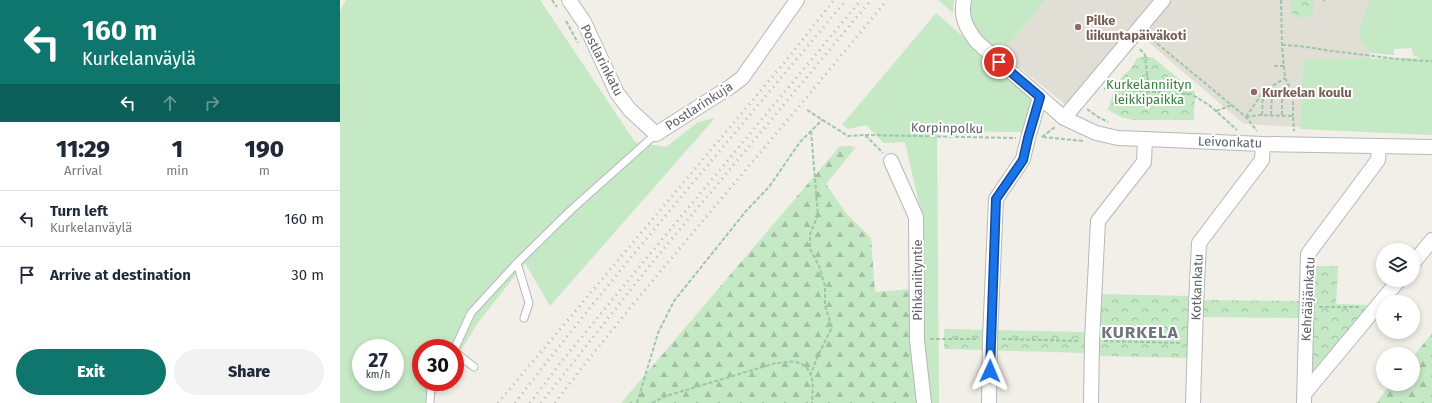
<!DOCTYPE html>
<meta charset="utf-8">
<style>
body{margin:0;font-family:"Fira Sans",sans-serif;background:#f2f2f3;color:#1f2937;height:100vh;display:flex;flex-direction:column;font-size:15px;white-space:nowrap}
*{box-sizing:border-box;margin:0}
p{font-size:13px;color:#747a83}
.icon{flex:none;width:22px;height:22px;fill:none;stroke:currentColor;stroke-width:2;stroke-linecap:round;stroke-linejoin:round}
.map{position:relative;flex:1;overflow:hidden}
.drawer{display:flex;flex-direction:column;background:#fff;width:340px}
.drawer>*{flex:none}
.top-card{background:#0f766e;color:#fff;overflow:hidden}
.fabs{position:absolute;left:1036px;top:243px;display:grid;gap:8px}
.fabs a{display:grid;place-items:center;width:44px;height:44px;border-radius:50%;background:#fff;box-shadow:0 2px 6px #0003;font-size:20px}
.speed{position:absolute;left:12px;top:339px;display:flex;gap:8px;font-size:20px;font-weight:700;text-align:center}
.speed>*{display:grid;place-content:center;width:52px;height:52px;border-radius:50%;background:#fff;box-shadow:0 2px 6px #0003;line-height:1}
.speed small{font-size:10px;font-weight:400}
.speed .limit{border:6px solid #d22;background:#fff;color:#111}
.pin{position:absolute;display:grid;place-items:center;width:34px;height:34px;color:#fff;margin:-17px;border:2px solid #fff;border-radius:50%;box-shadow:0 1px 4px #0007}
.me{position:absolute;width:44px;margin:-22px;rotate:1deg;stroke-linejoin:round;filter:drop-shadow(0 0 3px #0008)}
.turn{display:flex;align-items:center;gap:14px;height:84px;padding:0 16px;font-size:18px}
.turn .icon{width:52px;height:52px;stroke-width:2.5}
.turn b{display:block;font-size:28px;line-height:34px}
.lanes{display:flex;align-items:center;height:38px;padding:0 16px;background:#0003;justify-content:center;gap:20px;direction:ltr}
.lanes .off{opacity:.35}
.eta{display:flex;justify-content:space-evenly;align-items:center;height:68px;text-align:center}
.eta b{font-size:24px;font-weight:800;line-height:28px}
.primary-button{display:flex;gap:8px;margin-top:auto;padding:8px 16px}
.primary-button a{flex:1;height:46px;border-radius:24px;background:#0f766e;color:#fff;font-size:16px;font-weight:800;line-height:46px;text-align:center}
.primary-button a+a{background:#f2f2f3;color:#1f2937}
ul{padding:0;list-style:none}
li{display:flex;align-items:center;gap:12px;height:56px;padding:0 16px;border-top:1px solid #e0e1e3}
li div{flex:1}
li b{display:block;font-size:15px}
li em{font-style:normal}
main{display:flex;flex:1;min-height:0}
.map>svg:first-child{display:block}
</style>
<main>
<section class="drawer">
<div class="top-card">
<div class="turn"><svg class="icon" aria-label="left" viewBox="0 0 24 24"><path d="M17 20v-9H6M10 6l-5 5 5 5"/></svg><div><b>160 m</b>Kurkelanväylä</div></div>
<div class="lanes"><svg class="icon" aria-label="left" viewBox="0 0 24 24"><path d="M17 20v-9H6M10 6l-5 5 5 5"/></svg><svg class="icon off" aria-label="ahead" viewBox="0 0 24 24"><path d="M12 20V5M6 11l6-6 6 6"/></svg><svg class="icon off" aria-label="right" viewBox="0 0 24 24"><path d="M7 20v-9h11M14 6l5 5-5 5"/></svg></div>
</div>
<div class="eta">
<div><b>11:29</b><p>Arrival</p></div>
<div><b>1</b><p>min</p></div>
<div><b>190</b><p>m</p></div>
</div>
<ul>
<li><svg class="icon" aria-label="left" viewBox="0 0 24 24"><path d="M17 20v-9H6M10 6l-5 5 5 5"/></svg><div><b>Turn left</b><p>Kurkelanväylä</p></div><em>160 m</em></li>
<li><svg class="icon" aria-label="arrive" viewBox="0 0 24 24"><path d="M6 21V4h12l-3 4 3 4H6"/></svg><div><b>Arrive at destination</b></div><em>30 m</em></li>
</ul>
<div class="primary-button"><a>Exit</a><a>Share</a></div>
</section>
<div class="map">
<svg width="1092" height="403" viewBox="0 0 1092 403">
<defs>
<pattern id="forest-firs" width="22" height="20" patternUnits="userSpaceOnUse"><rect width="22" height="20" fill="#c5e8c5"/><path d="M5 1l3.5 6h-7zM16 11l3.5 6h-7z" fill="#a3c0a4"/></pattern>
<pattern id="park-crowns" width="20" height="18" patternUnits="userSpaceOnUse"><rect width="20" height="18" fill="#c5e8c5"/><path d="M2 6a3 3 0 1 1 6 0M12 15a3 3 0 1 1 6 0" fill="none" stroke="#a3c0a4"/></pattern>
</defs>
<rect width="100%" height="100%" fill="#f1efe8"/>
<g fill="#e1ded6">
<path d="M 705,0 L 816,0 L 727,106 L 662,53 Z"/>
<path d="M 830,0 L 1029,0 L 1019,30 L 1020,40 L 1030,53 L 1030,59 L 963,59 L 960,127 L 904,124 L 800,35 Z"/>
</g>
<g fill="#c5e8c5" fill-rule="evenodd">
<path d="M 6,0 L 200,0 L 295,142 L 326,147 L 358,122 L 375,118 L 210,306 L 185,263 L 137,324 L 115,361 L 115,348 L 81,348 L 81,382 L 103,382 L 90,403 L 0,403 L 0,11 ZM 21,348 L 55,348 L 55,382 L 21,382 Z"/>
<path d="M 598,0 L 614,0 L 613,13 Z"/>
<path d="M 629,0 L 705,0 L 662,53 L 636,33 L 627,14 Z"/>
<path d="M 1029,0 L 1092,0 L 1092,135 L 960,129 L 963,59 L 1080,58 L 1073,55 L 1072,48 L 1054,49 L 1054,55 L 1030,53 L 1020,40 L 1019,30 Z"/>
<path d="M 596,13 L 694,98 L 686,132 L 597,131 L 599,403 L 590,403 L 585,342 L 582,217 L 565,142 L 544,143 L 526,125 L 508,129 L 502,125 Z"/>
</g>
<g fill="url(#forest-firs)">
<path d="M 500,146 L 516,147 L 486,184 L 506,213 L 531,238 L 535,292 L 572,289 L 579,403 L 281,403 Z"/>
<path d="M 1092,333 L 1092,403 L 1036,403 L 1051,384 L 1073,384 L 1073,357 Z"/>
</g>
<g fill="url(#park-crowns)">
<path d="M 952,0 L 972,0 C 981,17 956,27 950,8 Z"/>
<path d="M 801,57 L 812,57 L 855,92 L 854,120 L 793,120 L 781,117 L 768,110 L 776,84 L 792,67 L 797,58 Z"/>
<path d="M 972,266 L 998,266 L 996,304 L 1032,305 L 970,379 L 970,318 L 858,317 L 860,300 L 970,301 Z"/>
<path d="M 759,294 L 851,296 L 848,358 L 758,356 Z"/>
<path d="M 604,329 L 747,332 L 747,353 L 604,349 Z"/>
</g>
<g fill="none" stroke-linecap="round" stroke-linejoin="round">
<g stroke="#b5b8bc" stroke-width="9">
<g id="lane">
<path d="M 177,263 L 189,303 L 184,318"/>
<path d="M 115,348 L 131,313 L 177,263 L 231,210 L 316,134"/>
<path d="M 115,352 L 134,367"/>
<path d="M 90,403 L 91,386 L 94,382"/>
</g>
</g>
<g stroke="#b5b8bc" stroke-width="16">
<g id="street">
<path d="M 229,0 L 244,22 L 277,93 L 290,110 L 316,134 L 390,87 L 402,78 L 457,0"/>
<path d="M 624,0 C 620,18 627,29 637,42 L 724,118 L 756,133 L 778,138 L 805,139 L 923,144 L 1092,147"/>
<path d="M 724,118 L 823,0"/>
<path d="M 551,161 L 576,217 L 577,340 L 584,403"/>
<path d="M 1073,263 L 1092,240"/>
<path d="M 965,393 L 1059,280"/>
<path d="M 649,403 L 650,339 L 656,199 L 683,159 L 688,138 L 700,97"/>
<path d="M 751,403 L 752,341 L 758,221 L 804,162 L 805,139"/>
<path d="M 853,403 L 856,305 L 859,243 L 922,160 L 923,144"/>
<path d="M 964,403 L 968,254 L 1038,160 L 1039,146"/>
</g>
</g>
<g stroke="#9cc7a9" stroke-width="2" stroke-dasharray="4 2" stroke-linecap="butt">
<path d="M 212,0 L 217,7"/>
<path d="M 941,0 L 942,45 L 945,78 L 953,94"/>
<path d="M 984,0 L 985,1"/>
<path d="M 226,21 L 238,43"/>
<path d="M 808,36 L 906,117 L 917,131"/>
<path d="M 942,45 C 962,45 980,50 1000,52 C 1030,55 1062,61 1092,61"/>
<path d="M 800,49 L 805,55 L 809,92"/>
<path d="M 934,66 L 944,66"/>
<path d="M 764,89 L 851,94 L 869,105 L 897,130"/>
<path d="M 747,109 L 758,117 L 768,122"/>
<path d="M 467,110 L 508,136 L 525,135 L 543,153"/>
<path d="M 876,111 L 892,105"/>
<path d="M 922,115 L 923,92 L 953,94 L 953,116"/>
<path d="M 931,115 L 932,93"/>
<path d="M 942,115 L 942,93"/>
<path d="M 906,117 L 919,115 L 953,116 L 954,131"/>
<path d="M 906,117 L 923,92 L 945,78"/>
<path d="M 471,131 L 478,215 L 470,234 L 470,249 L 479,266 L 485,286 L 485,306 L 492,327 L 477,358 L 471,374"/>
<path d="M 525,135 L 676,138"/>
<path d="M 702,137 L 715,127"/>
<path d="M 703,137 L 743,141"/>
<path d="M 979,307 L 1019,307"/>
<path d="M 590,339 L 638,339"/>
<path d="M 662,339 L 740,341"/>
<path d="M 764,341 L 842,343"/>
<path d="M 297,403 L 318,333 L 334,301 L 406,211 L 429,187 L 460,142 L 482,120"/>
<path d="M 312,403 L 326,396 L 436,363 C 442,363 449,361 455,362 C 476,366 473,387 472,403"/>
</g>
<use href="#lane" stroke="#fff" stroke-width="7"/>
<use href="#street" stroke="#fff" stroke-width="14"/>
<g stroke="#b6b7b8" stroke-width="3" stroke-dasharray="1 5" stroke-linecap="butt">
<path d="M 158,403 L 449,57 L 494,0"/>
<path d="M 175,403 C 281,265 395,134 506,0"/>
<path d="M 190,403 L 222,361 L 305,260 L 521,0"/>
<path d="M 201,403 L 311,264 L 531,0"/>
<path d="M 215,403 C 263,339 315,278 366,217 C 427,145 487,73 547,0"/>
</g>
</g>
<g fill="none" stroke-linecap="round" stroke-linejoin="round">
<g stroke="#114b97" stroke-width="10">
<path id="route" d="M 650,371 L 656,199 L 683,160 L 688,138 L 700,97 L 659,62"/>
</g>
<use href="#route" stroke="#1a73e8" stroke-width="7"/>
</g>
<g fill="#8d6e63" stroke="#fff" stroke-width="1.5">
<circle cx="738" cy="27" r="4"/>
<circle cx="914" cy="92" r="4"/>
</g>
<g text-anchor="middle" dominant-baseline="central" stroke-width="4" stroke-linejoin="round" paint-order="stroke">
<g font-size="13" font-weight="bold" fill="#785e54" stroke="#fff" text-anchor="start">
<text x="746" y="20">Pilke<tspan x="746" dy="15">liikuntapäiväkoti</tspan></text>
<text x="922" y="92">Kurkelan koulu</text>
</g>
<g font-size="13" fill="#5f6368" stroke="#fff">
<text transform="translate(262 60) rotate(63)">Postlarinkatu</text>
<text transform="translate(359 106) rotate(-33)">Postlarinkuja</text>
<text transform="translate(607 128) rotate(1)">Korpinpolku</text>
<text transform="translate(890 142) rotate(2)">Leivonkatu</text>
<text transform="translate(577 280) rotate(-90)">Pihkaniityntie</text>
<text transform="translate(857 287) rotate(-88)">Kotkankatu</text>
<text transform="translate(968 299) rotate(-87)">Kehrääjänkatu</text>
</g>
<g font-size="13" fill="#348238" stroke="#fff">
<text x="809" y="84">Kurkelanniityn<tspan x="809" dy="15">leikkipaikka</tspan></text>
</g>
<g font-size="17" font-weight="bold" letter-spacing="1" fill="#70757a" stroke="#fff">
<text x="800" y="332">KURKELA</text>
</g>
</g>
</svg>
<div class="fabs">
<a><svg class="icon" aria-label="layers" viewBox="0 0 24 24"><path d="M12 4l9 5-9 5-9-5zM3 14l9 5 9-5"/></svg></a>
<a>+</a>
<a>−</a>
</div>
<div class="speed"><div>27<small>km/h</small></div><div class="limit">30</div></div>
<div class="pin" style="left:659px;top:62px;background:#d93025"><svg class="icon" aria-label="arrive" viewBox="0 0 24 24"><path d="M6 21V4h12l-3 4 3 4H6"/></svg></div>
<svg class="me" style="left:650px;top:371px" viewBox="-20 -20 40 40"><path d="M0-17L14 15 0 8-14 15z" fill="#1a73e8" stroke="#fff" stroke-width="4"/></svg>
</div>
</main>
